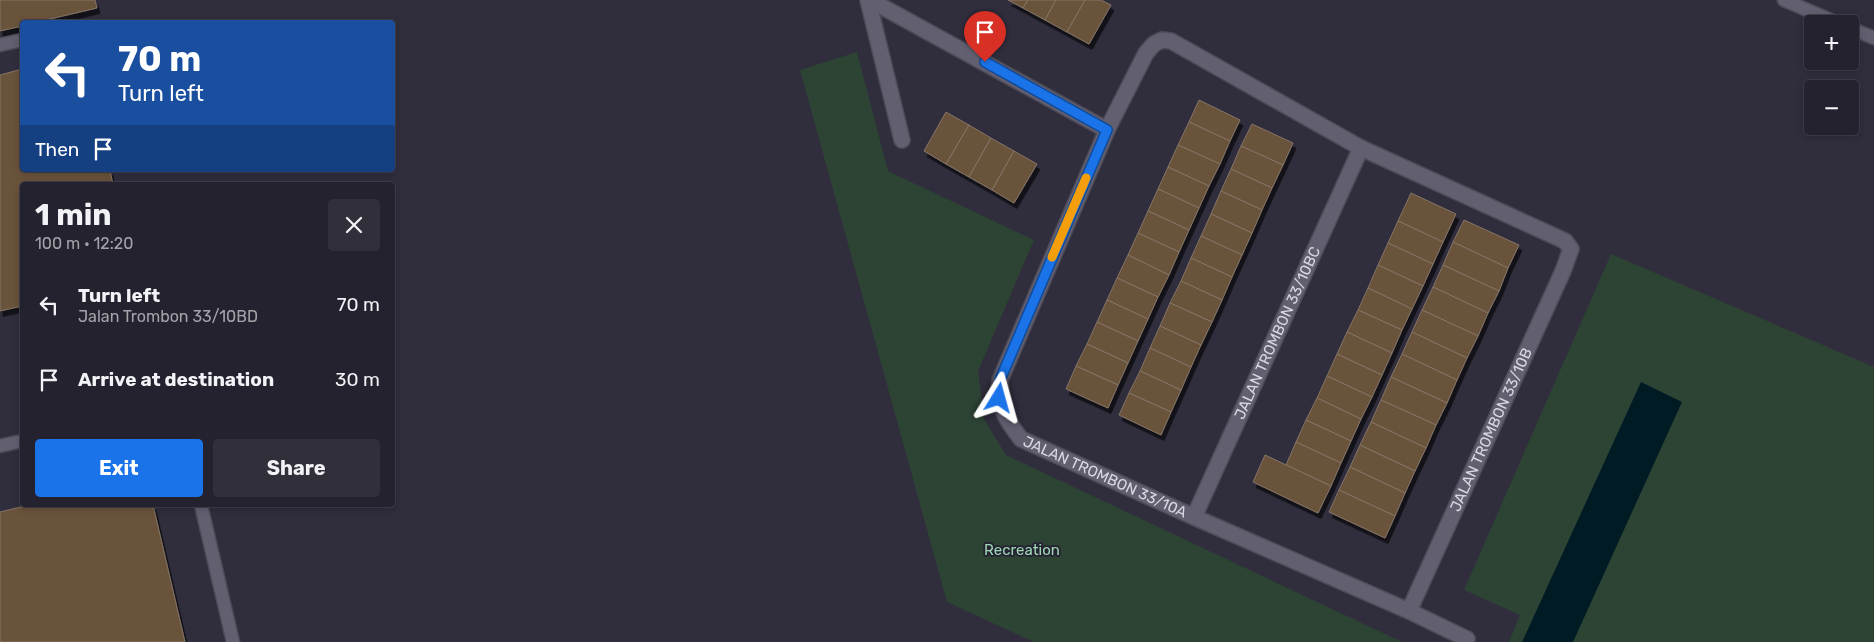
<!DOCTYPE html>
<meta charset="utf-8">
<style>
body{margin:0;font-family:Rubik,sans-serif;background:#302f3a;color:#f1f3f6;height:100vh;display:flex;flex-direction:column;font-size:19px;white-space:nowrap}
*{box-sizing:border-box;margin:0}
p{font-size:16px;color:#a3a4aa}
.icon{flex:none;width:28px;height:28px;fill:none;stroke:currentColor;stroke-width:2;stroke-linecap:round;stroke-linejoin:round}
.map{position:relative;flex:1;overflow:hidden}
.sheet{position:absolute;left:20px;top:182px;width:375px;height:325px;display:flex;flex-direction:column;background:#24222e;border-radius:5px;box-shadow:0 2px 8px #0003,0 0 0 1px #413f4a}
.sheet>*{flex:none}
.banner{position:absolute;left:20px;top:20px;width:375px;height:152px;border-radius:5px;box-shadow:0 2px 8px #0003,0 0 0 1px #413f4a;background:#1a4fa0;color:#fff;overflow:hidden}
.buttons{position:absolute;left:1804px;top:15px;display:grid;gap:10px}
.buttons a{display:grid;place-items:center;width:55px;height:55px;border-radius:5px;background:#24222e;box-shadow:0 2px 8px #0003,0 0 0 1px #413f4a;font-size:25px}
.pin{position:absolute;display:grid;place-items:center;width:42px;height:42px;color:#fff;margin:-51px -21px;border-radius:50% 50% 50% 0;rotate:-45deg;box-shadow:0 0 5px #0007}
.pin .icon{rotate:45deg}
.me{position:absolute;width:55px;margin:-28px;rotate:8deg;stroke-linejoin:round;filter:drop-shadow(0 0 4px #0008)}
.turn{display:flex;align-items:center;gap:18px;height:105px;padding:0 15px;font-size:22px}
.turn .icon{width:65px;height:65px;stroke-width:2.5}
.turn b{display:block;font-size:35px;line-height:42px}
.then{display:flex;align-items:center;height:48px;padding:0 15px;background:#0003;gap:10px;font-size:19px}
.round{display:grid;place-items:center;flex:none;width:52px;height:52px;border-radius:5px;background:#302f3a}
.summary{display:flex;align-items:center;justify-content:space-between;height:85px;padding:0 15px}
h1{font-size:30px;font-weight:700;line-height:38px}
.cta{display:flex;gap:10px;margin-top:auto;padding:10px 15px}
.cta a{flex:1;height:58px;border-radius:5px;background:#1a73e8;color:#fff;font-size:20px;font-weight:700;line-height:58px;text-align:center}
.cta a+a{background:#302f3a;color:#f1f3f6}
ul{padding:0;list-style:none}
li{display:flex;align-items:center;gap:15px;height:75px;padding:0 15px}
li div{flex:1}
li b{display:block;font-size:19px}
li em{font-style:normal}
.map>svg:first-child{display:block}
</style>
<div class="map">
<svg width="1874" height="642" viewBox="0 0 1874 642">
<defs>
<filter id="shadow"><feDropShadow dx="3" dy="5.5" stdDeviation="0" flood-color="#0009"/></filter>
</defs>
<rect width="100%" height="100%" fill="#302d3d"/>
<g fill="#2d4435">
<path d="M 857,52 L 888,171 L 1034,240 L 978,371 L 984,419 L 1006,455 L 1402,642 L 1034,642 L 947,602 L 800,70 Z"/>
<path d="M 1611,254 L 1874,367 L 1874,642 L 1509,642 L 1520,615 L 1464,590 Z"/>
</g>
<path fill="#001b24" d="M 1641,382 L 1682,402 L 1573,642 L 1522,642 Z"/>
<g fill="#6a523a" stroke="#847567" filter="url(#shadow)">
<path d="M 0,0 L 95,0 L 97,8 L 37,22 L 22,22 L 22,26 L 0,31 Z"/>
<path d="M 1008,0 L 1028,0 L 1023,8 Z"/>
<path d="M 1028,0 L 1056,0 L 1045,20 L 1023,8 Z"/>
<path d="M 1056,0 L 1085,0 L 1067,32 L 1045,20 Z"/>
<path d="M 1085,0 L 1101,0 L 1111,5 L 1089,44 L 1067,32 Z"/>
<path d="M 22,69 L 22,170 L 110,170 L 113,185 L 22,185 L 22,306 L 0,311 L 0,75 Z"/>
<path d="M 1199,100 L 1240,120 L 1230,141 L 1189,122 Z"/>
<path d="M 946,112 L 969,125 L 946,164 L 924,151 Z"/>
<path d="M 1189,122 L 1230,141 L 1220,164 L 1178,145 Z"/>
<path d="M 1252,124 L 1293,143 L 1283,165 L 1241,146 Z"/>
<path d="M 969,125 L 991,138 L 969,177 L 946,164 Z"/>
<path d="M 991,138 L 1014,151 L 992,190 L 969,177 Z"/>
<path d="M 1178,145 L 1220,164 L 1209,186 L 1168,167 Z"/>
<path d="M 1241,146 L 1283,165 L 1272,188 L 1231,169 Z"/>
<path d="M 1014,151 L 1037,164 L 1014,203 L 992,190 Z"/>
<path d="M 1168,167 L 1209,186 L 1199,208 L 1158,189 Z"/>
<path d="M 1231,169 L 1272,188 L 1262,210 L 1221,191 Z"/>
<path d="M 1158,189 L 1199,208 L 1189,230 L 1148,211 Z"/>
<path d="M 1221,191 L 1262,210 L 1252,233 L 1211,214 Z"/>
<path d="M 1411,193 L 1456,214 L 1443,242 L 1398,221 Z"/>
<path d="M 1148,211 L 1189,230 L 1179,252 L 1138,233 Z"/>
<path d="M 1211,214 L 1252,233 L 1242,255 L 1201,236 Z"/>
<path d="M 1464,220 L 1519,245 L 1508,268 L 1453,242 Z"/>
<path d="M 1398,221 L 1443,242 L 1433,264 L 1388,243 Z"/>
<path d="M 1138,233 L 1179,252 L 1169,275 L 1128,255 Z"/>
<path d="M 1201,236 L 1242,255 L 1232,277 L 1191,258 Z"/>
<path d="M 1453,242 L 1508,268 L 1499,291 L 1443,265 Z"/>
<path d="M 1388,243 L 1433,264 L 1423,286 L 1378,265 Z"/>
<path d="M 1128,255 L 1169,275 L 1158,297 L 1117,278 Z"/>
<path d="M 1191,258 L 1232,277 L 1222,300 L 1181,281 Z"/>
<path d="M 1378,265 L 1423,286 L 1412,309 L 1368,288 Z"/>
<path d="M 1443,265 L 1499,291 L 1488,313 L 1433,287 Z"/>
<path d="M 1117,278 L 1158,297 L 1148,319 L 1107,300 Z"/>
<path d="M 1181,281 L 1222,300 L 1212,322 L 1170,303 Z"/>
<path d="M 1433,287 L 1488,313 L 1478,336 L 1422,310 Z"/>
<path d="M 1368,288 L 1412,309 L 1402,330 L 1358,310 Z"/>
<path d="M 1107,300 L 1148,319 L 1138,341 L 1097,322 Z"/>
<path d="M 1170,303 L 1212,322 L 1201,345 L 1160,326 Z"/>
<path d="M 1358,310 L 1402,330 L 1392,353 L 1347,332 Z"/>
<path d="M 1422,310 L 1478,336 L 1467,358 L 1412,332 Z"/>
<path d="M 1097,322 L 1138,341 L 1128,363 L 1087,344 Z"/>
<path d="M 1160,326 L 1201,345 L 1191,367 L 1150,348 Z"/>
<path d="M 1347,332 L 1392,353 L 1382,375 L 1337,354 Z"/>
<path d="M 1412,332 L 1467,358 L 1457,380 L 1402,354 Z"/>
<path d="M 1087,344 L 1128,363 L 1118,385 L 1076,366 Z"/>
<path d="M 1150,348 L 1191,367 L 1181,390 L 1140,371 Z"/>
<path d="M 1337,354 L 1382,375 L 1372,397 L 1327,376 Z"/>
<path d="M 1402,354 L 1457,380 L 1447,403 L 1391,377 Z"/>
<path d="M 1076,366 L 1118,385 L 1108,408 L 1066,389 Z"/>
<path d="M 1140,371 L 1181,390 L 1171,412 L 1129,393 Z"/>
<path d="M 1327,376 L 1372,397 L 1361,419 L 1317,398 Z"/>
<path d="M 1391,377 L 1447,403 L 1436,425 L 1381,400 Z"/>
<path d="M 1129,393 L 1171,412 L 1161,435 L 1119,415 Z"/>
<path d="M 1317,398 L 1361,419 L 1351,441 L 1306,420 Z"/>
<path d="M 1381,400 L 1436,425 L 1426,448 L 1371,422 Z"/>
<path d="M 1306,420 L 1351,441 L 1341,463 L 1296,442 Z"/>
<path d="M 1371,422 L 1426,448 L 1415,471 L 1360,445 Z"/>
<path d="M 1296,442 L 1341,463 L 1331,486 L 1286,465 Z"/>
<path d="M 1360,445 L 1415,471 L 1405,493 L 1350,467 Z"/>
<path d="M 1265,455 L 1331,486 L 1318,513 L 1253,482 Z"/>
<path d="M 1350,467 L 1405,493 L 1395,516 L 1339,490 Z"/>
<path d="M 1339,490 L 1395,516 L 1385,538 L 1329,512 Z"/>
<path d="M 29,505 L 153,505 L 185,642 L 0,642 L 0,512 Z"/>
</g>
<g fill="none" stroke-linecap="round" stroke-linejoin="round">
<g stroke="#4e4b59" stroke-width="15">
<g id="lane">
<path d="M 1784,0 L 1840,24"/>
<path d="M 1850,28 L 1874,38"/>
<path d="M 0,45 L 22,40"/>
<path d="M 0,446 L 22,441"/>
<path d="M 201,505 L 233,642"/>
</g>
</g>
<g stroke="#4e4b59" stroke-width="18">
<g id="street">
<path d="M 868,0 L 902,140"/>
<path d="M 870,0 L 1107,130"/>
<path id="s1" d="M 1194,517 L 1361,148"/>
<path id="s2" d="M 1409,611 L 1563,271 L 1571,249 L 1565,241 L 1361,148 L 1171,41 L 1162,40 L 1154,44 L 1146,53 L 1107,130 L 1000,380 C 999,409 1004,417 1021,439 L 1194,517 L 1409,611 L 1467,639 L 1465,642"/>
</g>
</g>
<use href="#lane" stroke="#625f71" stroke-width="12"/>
<use href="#street" stroke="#625f71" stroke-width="15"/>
</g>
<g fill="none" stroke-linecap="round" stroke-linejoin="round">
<g stroke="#114b97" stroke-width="12">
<path id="route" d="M 985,62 L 1107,130 L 1000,380 L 999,398"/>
</g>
<use href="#route" stroke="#1a73e8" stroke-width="9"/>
<path stroke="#f59e0b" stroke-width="9" d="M 1052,257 L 1086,178"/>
</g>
<g text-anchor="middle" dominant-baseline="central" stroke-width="4" stroke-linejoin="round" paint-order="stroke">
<g font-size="15" fill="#d9d7e2" stroke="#262433">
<text stroke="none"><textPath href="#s1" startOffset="202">JALAN TROMBON 33/10BC</textPath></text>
<text stroke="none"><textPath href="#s2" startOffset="199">JALAN TROMBON 33/10B</textPath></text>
<text stroke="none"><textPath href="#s2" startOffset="1394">JALAN TROMBON 33/10A</textPath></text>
</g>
<g font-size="15" fill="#9dd7b3" stroke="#262433">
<text x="1022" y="550">Recreation</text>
</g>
</g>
</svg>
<div class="buttons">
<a>+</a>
<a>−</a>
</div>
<div class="pin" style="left:985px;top:62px;background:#d93025"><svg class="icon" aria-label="arrive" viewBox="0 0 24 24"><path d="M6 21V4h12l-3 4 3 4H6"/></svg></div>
<svg class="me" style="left:999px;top:398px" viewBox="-20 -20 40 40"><path d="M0-17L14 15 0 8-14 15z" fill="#1a73e8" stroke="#fff" stroke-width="4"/></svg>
<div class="banner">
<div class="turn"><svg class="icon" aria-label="left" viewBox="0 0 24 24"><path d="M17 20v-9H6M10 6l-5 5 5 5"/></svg><div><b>70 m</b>Turn left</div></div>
<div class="then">Then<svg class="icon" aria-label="arrive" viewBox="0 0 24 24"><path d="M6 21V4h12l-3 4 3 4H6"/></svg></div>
</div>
<section class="sheet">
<div class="summary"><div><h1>1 min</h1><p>100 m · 12:20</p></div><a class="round"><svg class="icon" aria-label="close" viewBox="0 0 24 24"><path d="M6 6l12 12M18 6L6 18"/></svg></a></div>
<ul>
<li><svg class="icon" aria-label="left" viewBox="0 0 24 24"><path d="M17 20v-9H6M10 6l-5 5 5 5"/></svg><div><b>Turn left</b><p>Jalan Trombon 33/10BD</p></div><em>70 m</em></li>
<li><svg class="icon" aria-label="arrive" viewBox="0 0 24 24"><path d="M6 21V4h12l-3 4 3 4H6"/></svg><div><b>Arrive at destination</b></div><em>30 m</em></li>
</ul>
<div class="cta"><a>Exit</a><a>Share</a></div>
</section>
</div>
